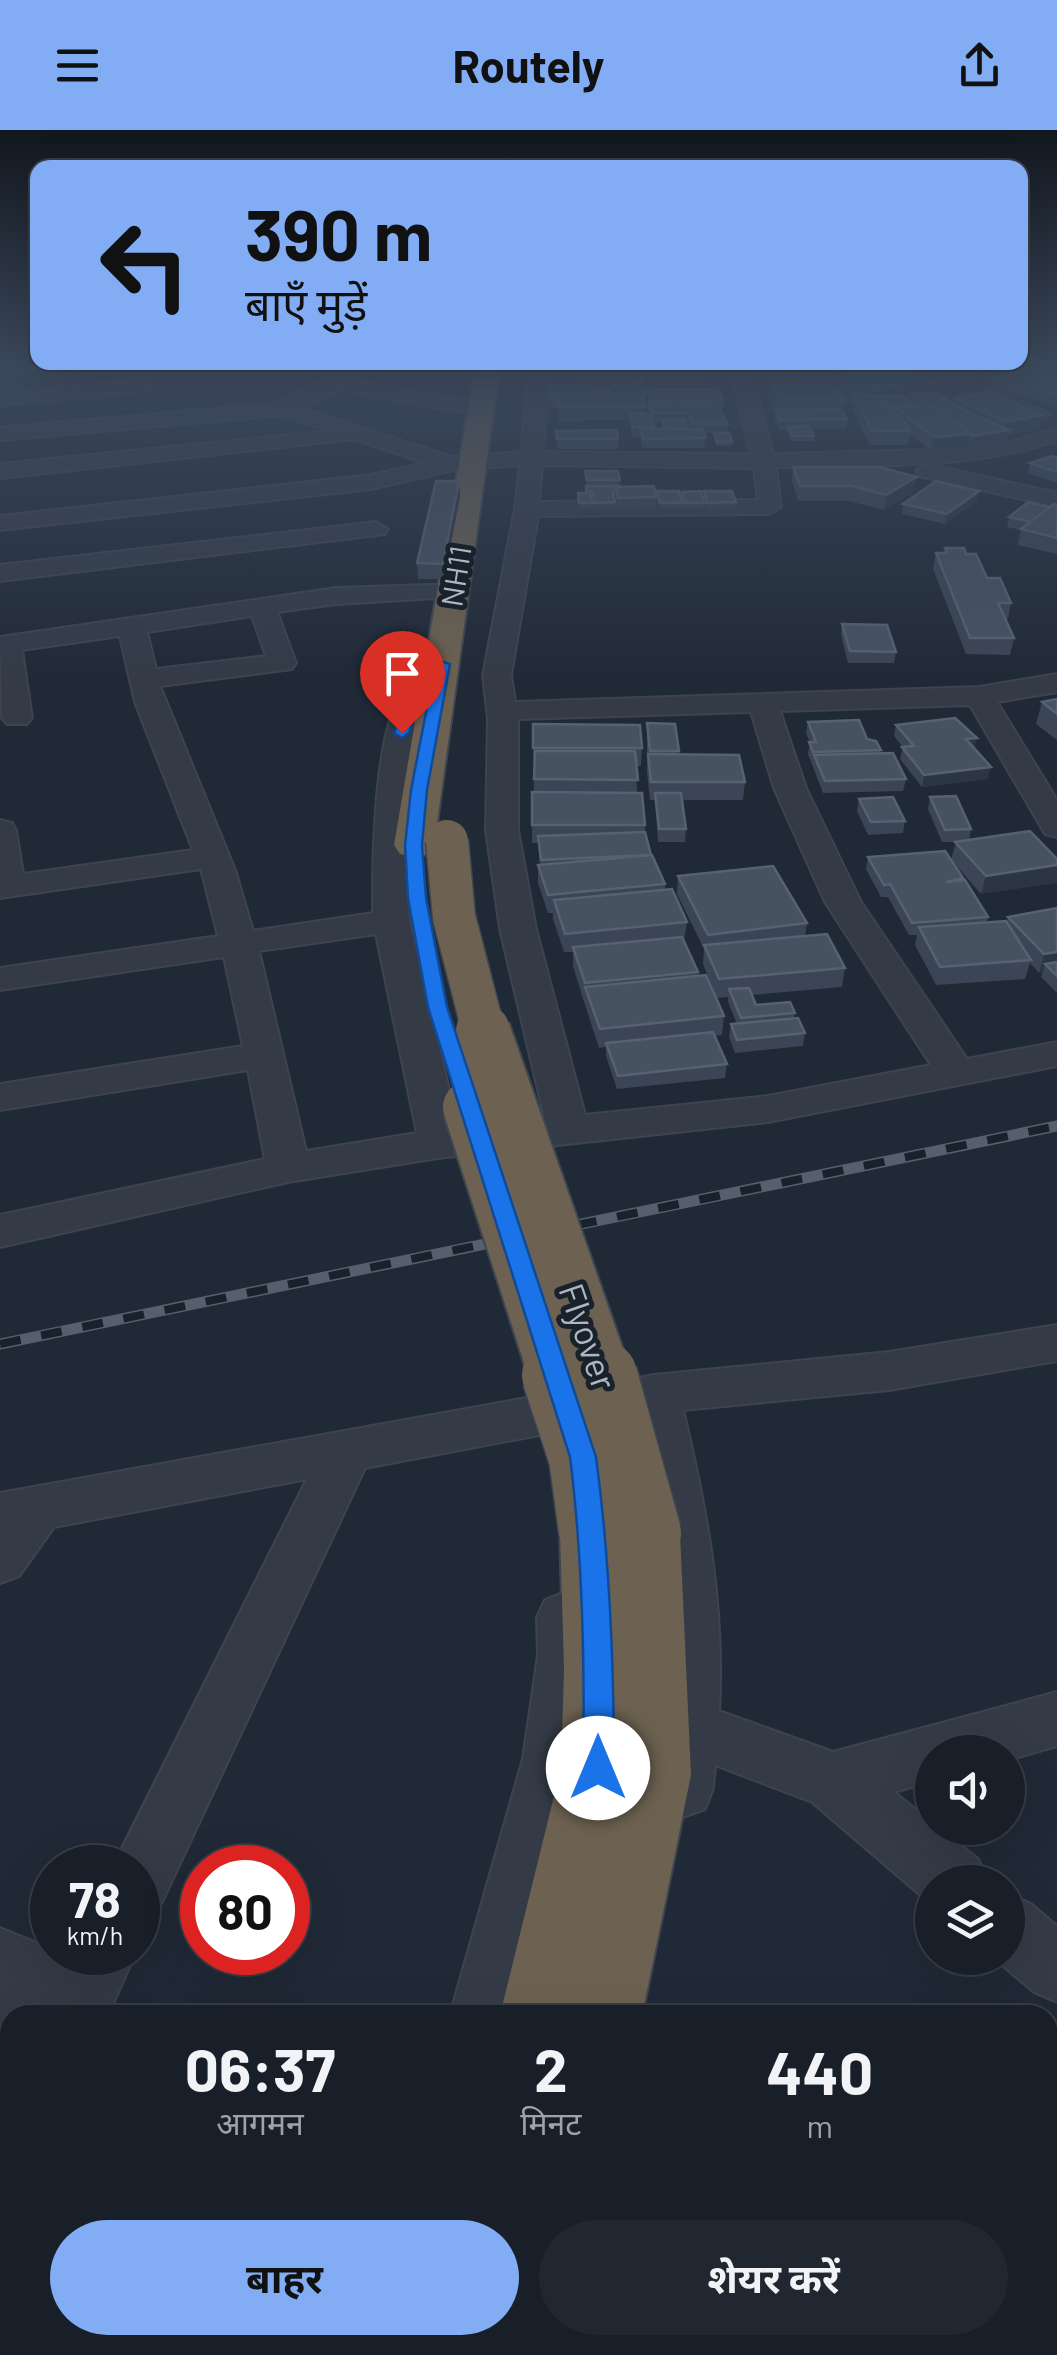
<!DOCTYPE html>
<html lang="hi">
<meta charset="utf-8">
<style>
body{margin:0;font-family:Barlow,"Noto Sans Devanagari",sans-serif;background:#212730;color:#f1f3f6;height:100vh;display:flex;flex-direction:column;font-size:38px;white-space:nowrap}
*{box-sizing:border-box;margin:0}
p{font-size:32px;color:#9fa2a8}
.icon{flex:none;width:55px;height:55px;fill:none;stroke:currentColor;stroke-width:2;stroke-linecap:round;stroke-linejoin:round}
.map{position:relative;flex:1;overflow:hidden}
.details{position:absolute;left:0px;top:1875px;width:1058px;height:350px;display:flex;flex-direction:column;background:#181f28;border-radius:30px 30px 0 0;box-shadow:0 10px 40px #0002,0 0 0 2px #363d45}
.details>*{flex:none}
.banner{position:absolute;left:30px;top:30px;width:998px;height:210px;border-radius:20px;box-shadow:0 10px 40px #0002,0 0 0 2px #363d45;background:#82adf5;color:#111;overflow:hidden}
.buttons{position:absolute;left:915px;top:1605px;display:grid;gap:20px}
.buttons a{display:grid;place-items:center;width:110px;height:110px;border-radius:50%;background:#181f28;box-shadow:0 10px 40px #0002,0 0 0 2px #363d45;font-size:50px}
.speed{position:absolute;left:30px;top:1715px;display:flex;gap:20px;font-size:50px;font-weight:700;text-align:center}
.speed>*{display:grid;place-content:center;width:130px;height:130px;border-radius:50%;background:#181f28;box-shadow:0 10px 40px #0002,0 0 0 2px #363d45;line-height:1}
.speed small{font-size:25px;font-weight:400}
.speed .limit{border:15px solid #d22;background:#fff;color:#111}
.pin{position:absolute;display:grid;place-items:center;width:85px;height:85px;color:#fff;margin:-102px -42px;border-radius:50% 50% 50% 0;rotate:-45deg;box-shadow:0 0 10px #0007}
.pin .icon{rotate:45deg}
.me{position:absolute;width:110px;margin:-55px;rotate:0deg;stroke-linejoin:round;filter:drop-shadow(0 0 8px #0008)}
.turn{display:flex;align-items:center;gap:35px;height:210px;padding:0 50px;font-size:45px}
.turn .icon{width:130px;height:130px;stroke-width:2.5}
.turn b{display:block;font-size:70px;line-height:85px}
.eta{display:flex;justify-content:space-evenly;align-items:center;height:170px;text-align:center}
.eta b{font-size:60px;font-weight:700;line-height:70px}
.primary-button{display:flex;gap:20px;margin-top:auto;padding:20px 50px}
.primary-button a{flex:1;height:115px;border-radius:60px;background:#82adf5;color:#111;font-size:40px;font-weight:700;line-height:115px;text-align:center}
.primary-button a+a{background:#212730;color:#f1f3f6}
header{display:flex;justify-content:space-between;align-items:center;height:130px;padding:0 50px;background:#82adf5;color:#111;font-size:45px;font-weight:700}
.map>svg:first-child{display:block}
</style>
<header><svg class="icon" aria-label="menu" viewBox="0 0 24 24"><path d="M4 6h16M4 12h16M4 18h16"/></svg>Routely<svg class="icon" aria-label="share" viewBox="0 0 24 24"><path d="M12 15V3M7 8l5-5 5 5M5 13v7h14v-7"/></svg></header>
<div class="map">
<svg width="1057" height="2225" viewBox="0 0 1057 2225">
<rect width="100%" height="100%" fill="#202936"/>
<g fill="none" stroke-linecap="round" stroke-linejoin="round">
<g stroke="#3d4450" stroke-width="4">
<g id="minor">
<path d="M 529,240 L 549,240 L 543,322 L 751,324 L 731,240 L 751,240 L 773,324 L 931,320 L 1011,312 L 1057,298 L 1057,311 C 967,340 870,335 776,337 L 781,377 L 769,384 L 538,386 L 511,545 L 515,572 L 979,557 L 1057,544 L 1057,562 L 997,572 L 1057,670 L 1057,707 L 1045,704 L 1041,697 L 970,575 L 780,581 L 806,658 L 861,772 L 967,929 L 1057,912 L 1057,936 L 768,992 L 438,1028 L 288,1052 L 0,1117 L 0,1085 L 265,1029 L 248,940 L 0,980 L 0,954 L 243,916 L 224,827 L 0,860 L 0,838 L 218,806 L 201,739 L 0,768 L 0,690 L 12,693 L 16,700 L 23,744 L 193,720 L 135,572 L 120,506 L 22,520 L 32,588 L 27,594 L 7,594 L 2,588 L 0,507 L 336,458 L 461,454 L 465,459 L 461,464 L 452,467 L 336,474 L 277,482 L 296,533 L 292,539 L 160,556 L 235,740 L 253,801 L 373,783 C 373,735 369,507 453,528 L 457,534 L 432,553 L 416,603 L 406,697 L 409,791 L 458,998 L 545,989 L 500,799 L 486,700 L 488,589 L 483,545 L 515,379 L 520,335 L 450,341 L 371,359 L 0,400 L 0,386 L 371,345 L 426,333 L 354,309 L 0,348 L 0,334 L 330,301 L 283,285 L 0,310 L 0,298 L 279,273 L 319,252 L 340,248 L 481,274 L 491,280 L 481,286 L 340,260 L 301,278 L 452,327 L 521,322 ZM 542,335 L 754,338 L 758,370 L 539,372 ZM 252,486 L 266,526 L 156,539 L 147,502 ZM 751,582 L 774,658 L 825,772 L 931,935 L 768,966 L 585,985 L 536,799 L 518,700 L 518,589 ZM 376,804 L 417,1003 L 306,1021 L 259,821 Z"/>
<path d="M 933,240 L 956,240 L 976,254 L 1051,284 L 1041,290 L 962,262 Z"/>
<path d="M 149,250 L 159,256 L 156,260 L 0,275 L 0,263 Z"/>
<path d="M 927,334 L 1057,363 L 1057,377 L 919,346 L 916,341 Z"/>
<path d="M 376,392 L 388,399 L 385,404 L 0,451 L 0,435 Z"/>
<path d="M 1057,1195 L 1057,1231 L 889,1260 L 683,1280 C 707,1380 725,1478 719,1581 L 833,1622 L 1057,1562 L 1057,1616 L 1008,1630 L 1008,1622 L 932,1622 L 932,1651 L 894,1662 L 932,1693 L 932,1698 L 938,1698 L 978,1729 L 987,1752 L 932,1752 L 932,1775 L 812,1672 L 715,1635 L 713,1658 L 705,1679 L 683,1687 L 661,1679 L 653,1658 L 666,1520 L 654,1375 L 634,1287 L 365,1338 L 161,1774 L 138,1783 L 138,1738 L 112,1738 L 307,1349 L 54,1397 L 19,1446 L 0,1453 L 0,1363 L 654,1245 L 889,1222 Z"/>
<path d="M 565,1462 L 585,1470 C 621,1546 540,1796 518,1885 L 450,1885 L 523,1629 L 538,1525 L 537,1487 L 545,1470 Z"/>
<path d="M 1008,1764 L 1031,1774 L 1057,1796 L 1057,1872 L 1034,1862 L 994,1828 L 1008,1828 Z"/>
<path d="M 0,1798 L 52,1819 L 52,1822 L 136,1822 L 108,1885 L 52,1885 L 36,1879 L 39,1885 L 10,1885 L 10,1931 L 0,1927 Z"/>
<path d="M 97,2215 L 175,2215 L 172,2225 L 94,2225 Z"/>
<path d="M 329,2215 L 407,2215 L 404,2225 L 326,2225 Z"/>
</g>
</g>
<g stroke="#3e4651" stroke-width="4">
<g id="highway">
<path d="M 475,240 L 499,240 L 434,715 L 428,724 L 414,727 L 400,724 L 394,715 Z"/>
<path d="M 593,1373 L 616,1381 L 621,1390 L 624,1384 L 647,1375 L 670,1384 L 680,1403 L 691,1645 L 642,1885 L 500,1885 L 561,1638 L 564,1540 L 560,1400 L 570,1381 Z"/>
<path d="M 400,2215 L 563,2215 L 560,2225 L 397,2225 Z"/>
</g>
</g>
<use href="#minor" fill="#343b47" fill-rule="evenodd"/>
<use href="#highway" fill="#6d6251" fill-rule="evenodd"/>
<g stroke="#555f6e" stroke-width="11">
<path id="rail" d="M 0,1214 L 1057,996"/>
</g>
<use href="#rail" stroke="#19212b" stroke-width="8" stroke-dasharray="21" stroke-linecap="butt"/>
<g stroke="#3e4651" stroke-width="45" stroke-linecap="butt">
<path id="highway-bridge-far2" d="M 447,711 L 454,787 L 484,903"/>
</g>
<g stroke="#3e4651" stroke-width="58" stroke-linecap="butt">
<g id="highway-bridge-far1">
<path d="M 483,901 L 604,1247"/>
<path d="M 470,977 L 557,1247"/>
</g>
</g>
<g stroke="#3e4651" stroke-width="71" stroke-linecap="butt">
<g id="highway-bridge">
<path d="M 556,1245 L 583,1327 L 593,1400"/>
<path d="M 603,1245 L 647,1403"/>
</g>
</g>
<use href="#highway-bridge-far2" stroke="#6d6251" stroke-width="42"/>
<use href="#highway-bridge-far1" stroke="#6d6251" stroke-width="54"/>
<use href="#highway-bridge" stroke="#6d6251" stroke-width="68"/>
</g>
<g fill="#3b4555" fill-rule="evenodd">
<path d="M 564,240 L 641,240 L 642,253 L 646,265 L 645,284 L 649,284 L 647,259 L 723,271 L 723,280 L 720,280 L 728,294 L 727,303 L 732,311 L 732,316 L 716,316 L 714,303 L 704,303 L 705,318 L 642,318 L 640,307 L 632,307 L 630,290 L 558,291 L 558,278 L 550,278 L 549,256 L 575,256 L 575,243 L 564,243 ZM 590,259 L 616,259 L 616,264 L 592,264 ZM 653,292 L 662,292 L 663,299 L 654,299 Z"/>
<path d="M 651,240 L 699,240 L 699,254 L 653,253 Z"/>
<path d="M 836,240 L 940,240 L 939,254 L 936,254 L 935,262 L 954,274 L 955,268 L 1042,285 L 1039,299 L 1008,305 L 1007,310 L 970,316 L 968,315 L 968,318 L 931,321 L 910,304 L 908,315 L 870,315 L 852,279 L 853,273 L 844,273 L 843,282 L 847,289 L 846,299 L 811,299 L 814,306 L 814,311 L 791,311 L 787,300 L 779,300 L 774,289 L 776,280 L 768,264 L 769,241 L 836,249 L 835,255 L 837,246 L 839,246 Z"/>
<path d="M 1014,240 L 1057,240 L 1057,275 L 1039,271 L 1039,268 L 1034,270 L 989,259 L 991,249 Z"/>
<path d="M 556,301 L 618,309 L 618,319 L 557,319 Z"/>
<path d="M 1057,327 L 1057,353 L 1028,343 L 1030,333 Z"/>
<path d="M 793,337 L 914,362 L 884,380 L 849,371 L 798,371 L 792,351 Z"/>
<path d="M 585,341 L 620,350 L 619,356 L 656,367 L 656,377 L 618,378 L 616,366 L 614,366 L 615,378 L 594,378 L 593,366 L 591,366 L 591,378 L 579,378 L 578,363 L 586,363 Z"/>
<path d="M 459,351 L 460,366 L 444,449 L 418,449 L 417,433 Z"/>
<path d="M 657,361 L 682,373 L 682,378 L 660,378 Z"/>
<path d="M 704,361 L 736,372 L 735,378 L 707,378 L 704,366 Z"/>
<path d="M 682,362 L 704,373 L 704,378 L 684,378 Z"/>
<path d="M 977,371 L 945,394 L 902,384 L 903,374 Z"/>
<path d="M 1057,375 L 1057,424 L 1018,415 L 1021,400 L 1007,397 L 1009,387 Z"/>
<path d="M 945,418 L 966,424 L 1011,473 L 1008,489 L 1005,489 L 1014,508 L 1010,525 L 966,524 L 933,439 L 936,423 L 944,423 Z"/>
<path d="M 842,494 L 896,522 L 894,533 L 848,533 L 841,505 Z"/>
<path d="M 1057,569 L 1057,610 L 1036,594 L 1042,572 Z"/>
<path d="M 808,592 L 867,609 L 881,620 L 880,623 L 906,649 L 903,661 L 823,663 L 808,624 L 810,612 L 806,603 Z"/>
<path d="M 647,593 L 679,621 L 679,624 L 745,652 L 743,670 L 682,670 L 686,699 L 685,712 L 658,712 L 655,670 L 650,670 L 647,642 Z"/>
<path d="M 533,594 L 642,618 L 641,636 L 636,636 L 637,662 L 645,695 L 645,702 L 651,725 L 665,754 L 665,760 L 687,792 L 684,811 L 698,842 L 697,846 L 724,886 L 722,905 L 714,906 L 727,934 L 725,948 L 617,959 L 606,926 L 606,917 L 599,918 L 585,875 L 573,836 L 573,822 L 564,822 L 553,789 L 553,783 L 548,783 L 538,753 L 538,735 L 540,735 L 538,713 L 532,713 L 532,662 L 534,662 Z"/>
<path d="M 896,595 L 988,649 L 922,657 L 900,629 L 903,617 L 894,606 Z"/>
<path d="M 930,667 L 971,699 L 969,710 L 1030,701 L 981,764 L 953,732 L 963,748 L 963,750 L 988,787 L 987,792 L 1007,792 L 1008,787 L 1057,778 L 1057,863 L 1041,847 L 1043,842 L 1039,843 L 1030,833 L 1025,849 L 936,855 L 915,815 L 917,805 L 909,805 L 888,767 L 881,767 L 866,739 L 868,727 L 951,730 L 956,712 L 942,712 L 928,679 Z"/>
<path d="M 859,669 L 905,691 L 903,703 L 868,705 L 857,681 Z"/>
<path d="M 678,746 L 807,793 L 805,806 L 845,838 L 842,857 L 752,865 L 756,875 L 795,883 L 794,888 L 805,903 L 803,916 L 735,923 L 729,907 L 731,894 L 737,894 L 728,872 L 728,867 L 717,868 L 703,834 L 704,819 L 677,764 Z"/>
</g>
<g fill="#2b3544">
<path d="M 937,253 L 934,266 L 913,264 L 912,268 L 876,270 L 878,260 L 874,257 Z"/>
<path d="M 1046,257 L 1040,261 L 1039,268 L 1034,270 L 1036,261 Z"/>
<path d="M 1042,285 L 1039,299 L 1008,305 L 1007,310 L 970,316 L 972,306 L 1005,301 L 1007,292 Z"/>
<path d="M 971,304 L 968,318 L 931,321 L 934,307 Z"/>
<path d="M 917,347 L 914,362 L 884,380 L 886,365 Z"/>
<path d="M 459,351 L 460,366 L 444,449 L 443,434 Z"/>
<path d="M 979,361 L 977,371 L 945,394 L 947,384 Z"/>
<path d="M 977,608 L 974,620 L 966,609 Z"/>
<path d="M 991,637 L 988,649 L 922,657 L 924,645 Z"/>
<path d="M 1057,735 L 1057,753 L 981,764 L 986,746 Z"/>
<path d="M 1057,822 L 1057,840 L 1045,834 L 1043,842 L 1039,843 L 1044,824 Z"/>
</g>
<g fill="#475261" stroke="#576171" stroke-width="2.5">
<path d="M 575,240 L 641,240 L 642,250 L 575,249 Z"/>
<path d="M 653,240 L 699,240 L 700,245 L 654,244 Z"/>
<path d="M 789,240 L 832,240 L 836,249 L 774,250 L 769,241 Z"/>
<path d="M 846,240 L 940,240 L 941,241 L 847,242 Z"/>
<path d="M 1014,240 L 1029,240 L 1057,248 L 1057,265 L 1040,261 L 1046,257 L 1036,261 L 991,249 Z"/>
<path d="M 932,245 L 937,253 L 874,257 L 878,260 L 845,259 L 837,246 Z"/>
<path d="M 832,249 L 844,270 L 780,270 L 770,250 Z"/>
<path d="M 643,253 L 646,265 L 642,265 L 642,263 L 618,264 L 616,254 Z"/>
<path d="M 549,256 L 590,256 L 592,264 L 558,264 L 558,268 L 550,268 Z"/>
<path d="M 647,259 L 719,259 L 723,271 L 650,271 Z"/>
<path d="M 592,260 L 611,260 L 612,264 L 593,264 Z"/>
<path d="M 936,262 L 965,281 L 1009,300 L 972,306 L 971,304 L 932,275 L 928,275 L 913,264 Z"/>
<path d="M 990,262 L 1042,285 L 1007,292 L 955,268 Z"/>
<path d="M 642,263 L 645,277 L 558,277 L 558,264 Z"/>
<path d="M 854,265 L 878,265 L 886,279 L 891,279 L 895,285 L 901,285 L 910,301 L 872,301 Z"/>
<path d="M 904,266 L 914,276 L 896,278 L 896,280 L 892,280 L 879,267 Z"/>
<path d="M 716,273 L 728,294 L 692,294 L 689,283 L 652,283 L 649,274 Z"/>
<path d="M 932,275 L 971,304 L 934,307 L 896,278 Z"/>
<path d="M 841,279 L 847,289 L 780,290 L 775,280 Z"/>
<path d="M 630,284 L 651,284 L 654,297 L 633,297 Z"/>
<path d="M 662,290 L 684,290 L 686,299 L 665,299 Z"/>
<path d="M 809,296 L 814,306 L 792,306 L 787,297 Z"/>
<path d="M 640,299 L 703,299 L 706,308 L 643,309 Z"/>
<path d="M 617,300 L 618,309 L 557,309 L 556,301 Z"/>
<path d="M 714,303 L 729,303 L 732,311 L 717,312 Z"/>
<path d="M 1052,326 L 1057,327 L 1057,342 L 1030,333 Z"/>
<path d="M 793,337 L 879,337 L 917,347 L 886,365 L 851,356 L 800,356 Z"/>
<path d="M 585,341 L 618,341 L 620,350 L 587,350 Z"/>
<path d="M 436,351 L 459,351 L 443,434 L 417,433 Z"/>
<path d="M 936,351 L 979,361 L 947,384 L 903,374 Z"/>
<path d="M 586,356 L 620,356 L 620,357 L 616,357 L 616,361 L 613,361 L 615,372 L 594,373 L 593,361 L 586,361 Z"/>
<path d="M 654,356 L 656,367 L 618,368 L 616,357 Z"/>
<path d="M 657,361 L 679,361 L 682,373 L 660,373 Z"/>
<path d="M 701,361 L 704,373 L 685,373 L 682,362 Z"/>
<path d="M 704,361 L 732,361 L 736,372 L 707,373 Z"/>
<path d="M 578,363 L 590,363 L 592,373 L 579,373 Z"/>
<path d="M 1028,372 L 1050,377 L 1031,392 L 1009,387 Z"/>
<path d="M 1054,374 L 1057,375 L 1057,408 L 1021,399 Z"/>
<path d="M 945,418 L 964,418 L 966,424 L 976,424 L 987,448 L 1000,448 L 1011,473 L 998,473 L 1014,508 L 970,508 L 936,423 L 947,423 Z"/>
<path d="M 842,494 L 887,495 L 896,522 L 850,521 Z"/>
<path d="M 1057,569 L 1057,584 L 1042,572 Z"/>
<path d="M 955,588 L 977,608 L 966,609 L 991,637 L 924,645 L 902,617 L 914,616 L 896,595 Z"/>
<path d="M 859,590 L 867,609 L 876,611 L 881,620 L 813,622 L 809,612 L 816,612 L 808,592 Z"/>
<path d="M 647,593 L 675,594 L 679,621 L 650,621 Z"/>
<path d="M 533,594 L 640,595 L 642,618 L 533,618 Z"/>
<path d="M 535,621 L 635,621 L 638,650 L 534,649 Z"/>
<path d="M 893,623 L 906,649 L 825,651 L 814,625 Z"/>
<path d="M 648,624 L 739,625 L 745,652 L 651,652 Z"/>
<path d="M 532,662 L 642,663 L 645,695 L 532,695 Z"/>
<path d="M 655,663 L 681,663 L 686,699 L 659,699 Z"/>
<path d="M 956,666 L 971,699 L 945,700 L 930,667 Z"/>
<path d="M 893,667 L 905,691 L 871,692 L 859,669 Z"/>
<path d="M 1030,701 L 1057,729 L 1057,735 L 986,746 L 955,712 Z"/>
<path d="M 645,702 L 651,725 L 541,730 L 538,706 Z"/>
<path d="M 945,721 L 963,748 L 946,752 L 965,750 L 988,787 L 912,793 L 890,754 L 884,755 L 868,727 Z"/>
<path d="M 652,725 L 665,754 L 548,765 L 538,735 Z"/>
<path d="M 773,736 L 807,793 L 708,805 L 678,746 Z"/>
<path d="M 672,759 L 687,792 L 565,804 L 554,770 Z"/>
<path d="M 1057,778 L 1057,822 L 1044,824 L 1008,787 Z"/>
<path d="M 1006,791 L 1031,830 L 940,837 L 919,797 Z"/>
<path d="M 827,804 L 845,838 L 719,849 L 704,815 Z"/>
<path d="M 682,807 L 698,842 L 585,853 L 573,817 Z"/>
<path d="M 1057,832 L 1057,846 L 1045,834 Z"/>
<path d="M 706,845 L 724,886 L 600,899 L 585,857 Z"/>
<path d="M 749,858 L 756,875 L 790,872 L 795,883 L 741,888 L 729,859 Z"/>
<path d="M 798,888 L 805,903 L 737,910 L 731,894 Z"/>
<path d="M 713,902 L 727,934 L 618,946 L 606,913 Z"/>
</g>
<linearGradient id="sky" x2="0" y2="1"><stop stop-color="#12171e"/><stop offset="0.43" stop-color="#3c495d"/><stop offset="1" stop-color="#3c495d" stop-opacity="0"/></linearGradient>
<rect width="1057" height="552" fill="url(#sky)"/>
<path fill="#1a73e8" stroke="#114b97" stroke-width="2.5" d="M 437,530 L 450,534 L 427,660 L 422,715 L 426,768 L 447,877 L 596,1327 C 610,1430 614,1534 614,1638 L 609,1648 L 598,1652 L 588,1648 L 583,1638 C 585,1534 583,1430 570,1327 L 428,877 L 408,768 L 405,715 L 411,660 L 433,546 L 426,551 L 409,603 L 402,608 L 394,603 L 412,549 Z"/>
<g text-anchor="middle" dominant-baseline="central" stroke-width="10" stroke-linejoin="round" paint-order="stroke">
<g font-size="30" fill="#aeb6c4" stroke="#19212b">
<text transform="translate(455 446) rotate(-81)">NH11</text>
</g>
<g font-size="35" fill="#aeb6c4" stroke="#19212b">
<text transform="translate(589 1206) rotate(71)">Flyover</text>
</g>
</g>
</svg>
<div class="buttons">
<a><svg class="icon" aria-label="sound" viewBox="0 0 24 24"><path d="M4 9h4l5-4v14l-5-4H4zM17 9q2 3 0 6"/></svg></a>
<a><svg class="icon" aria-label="layers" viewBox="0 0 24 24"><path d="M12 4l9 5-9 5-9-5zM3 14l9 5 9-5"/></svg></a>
</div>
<div class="speed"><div>78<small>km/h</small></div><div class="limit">80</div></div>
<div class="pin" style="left:402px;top:603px;background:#d93025"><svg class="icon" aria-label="arrive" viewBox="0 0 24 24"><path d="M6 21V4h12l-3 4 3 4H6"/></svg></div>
<svg class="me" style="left:598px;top:1638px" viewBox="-20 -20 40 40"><circle r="19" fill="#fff"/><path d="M0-13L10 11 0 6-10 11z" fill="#1a73e8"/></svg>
<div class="banner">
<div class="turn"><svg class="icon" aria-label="left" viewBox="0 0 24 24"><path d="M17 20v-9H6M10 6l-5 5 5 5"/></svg><div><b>390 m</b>बाएँ मुड़ें</div></div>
</div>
<section class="details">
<div class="eta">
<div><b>06:37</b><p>आगमन</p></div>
<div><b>2</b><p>मिनट</p></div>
<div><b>440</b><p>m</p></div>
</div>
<div class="primary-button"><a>बाहर</a><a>शेयर करें</a></div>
</section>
</div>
